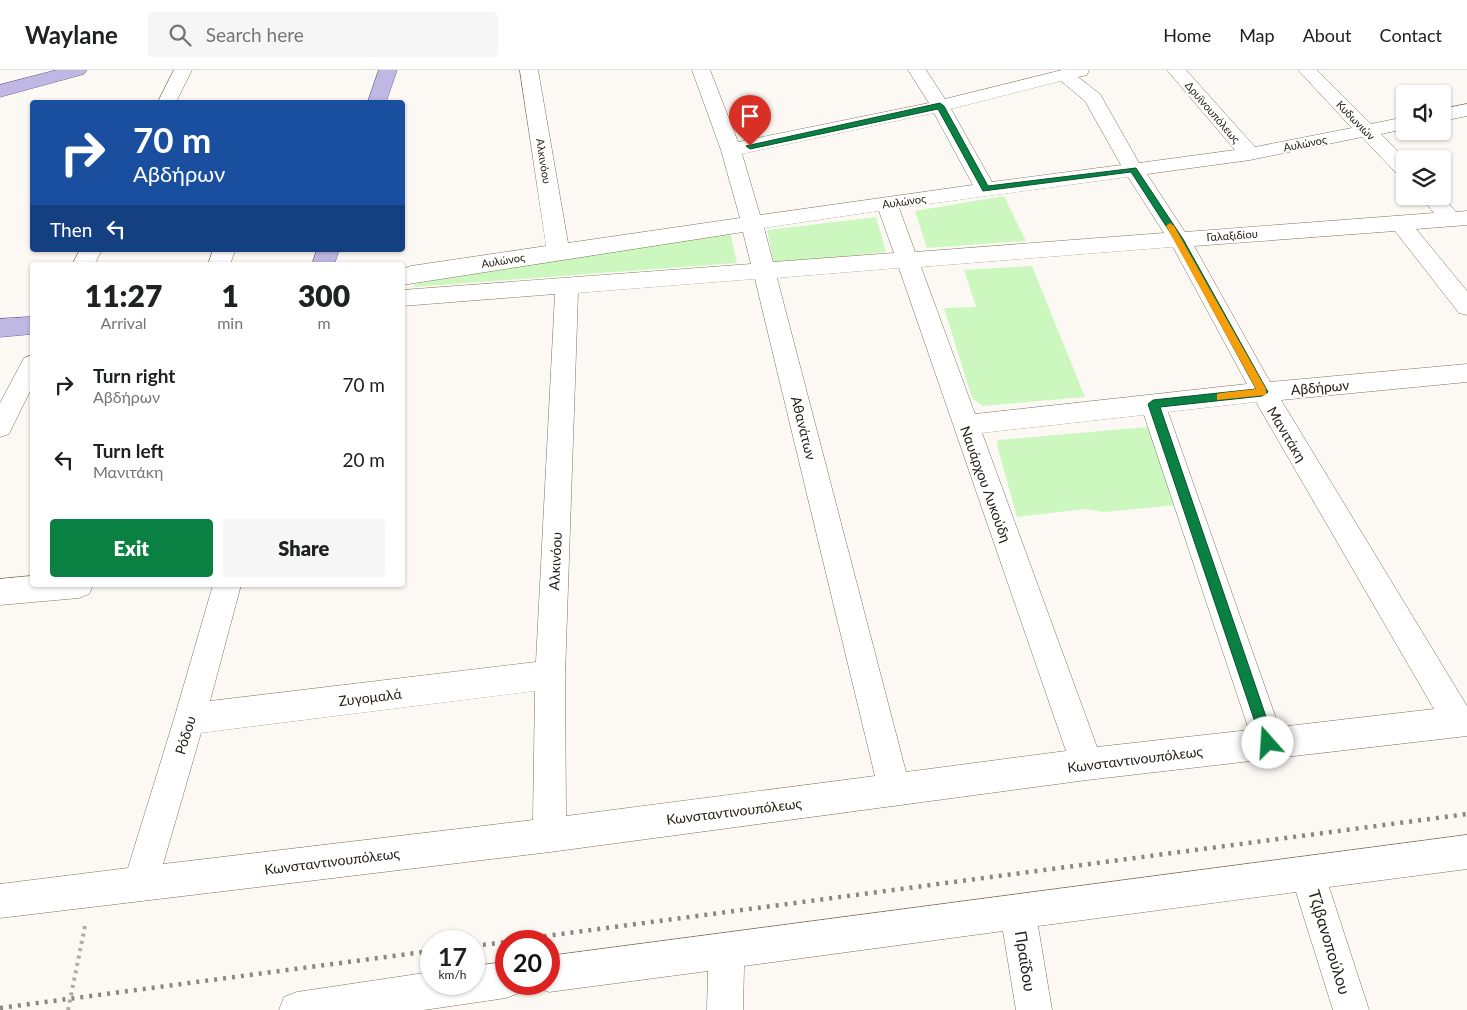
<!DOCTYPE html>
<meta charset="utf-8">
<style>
body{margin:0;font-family:Lato,sans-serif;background:#f6f6f6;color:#202124;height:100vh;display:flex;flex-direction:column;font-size:19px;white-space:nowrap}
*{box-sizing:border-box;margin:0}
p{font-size:16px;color:#757577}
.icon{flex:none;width:28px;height:28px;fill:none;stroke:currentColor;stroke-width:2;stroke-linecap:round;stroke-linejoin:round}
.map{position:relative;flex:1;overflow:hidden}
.side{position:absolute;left:30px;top:192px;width:375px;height:325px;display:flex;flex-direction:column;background:#fff;border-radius:5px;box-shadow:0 1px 4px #0004}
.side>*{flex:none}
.guide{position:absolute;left:30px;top:30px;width:375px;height:152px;border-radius:5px;box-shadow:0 1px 4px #0004;background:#1a4fa0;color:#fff;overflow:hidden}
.controls{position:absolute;left:1396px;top:15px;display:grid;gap:10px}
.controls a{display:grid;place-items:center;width:55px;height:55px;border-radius:5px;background:#fff;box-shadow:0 1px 4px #0004;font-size:25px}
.speed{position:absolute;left:420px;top:860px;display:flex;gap:10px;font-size:25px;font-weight:700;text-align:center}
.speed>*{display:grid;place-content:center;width:65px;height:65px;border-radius:50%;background:#fff;box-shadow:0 1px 4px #0004;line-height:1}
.speed small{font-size:12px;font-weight:400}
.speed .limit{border:8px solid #d22;background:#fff;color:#111}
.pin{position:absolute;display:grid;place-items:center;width:42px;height:42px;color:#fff;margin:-51px -21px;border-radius:50% 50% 50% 0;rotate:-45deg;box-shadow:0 0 5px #0007}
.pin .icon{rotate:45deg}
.me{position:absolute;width:55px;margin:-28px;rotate:341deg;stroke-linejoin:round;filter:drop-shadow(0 0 4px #0008)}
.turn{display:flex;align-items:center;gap:18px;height:105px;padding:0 20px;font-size:22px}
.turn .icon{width:65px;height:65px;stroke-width:2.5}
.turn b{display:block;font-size:35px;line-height:42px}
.then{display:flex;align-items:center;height:48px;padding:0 20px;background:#0003;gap:10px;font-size:19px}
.eta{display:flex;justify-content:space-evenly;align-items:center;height:85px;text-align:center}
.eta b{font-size:30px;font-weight:800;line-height:35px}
.primary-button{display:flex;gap:10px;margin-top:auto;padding:10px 20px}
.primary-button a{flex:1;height:58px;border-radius:5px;background:#0b8043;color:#fff;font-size:20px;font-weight:800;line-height:58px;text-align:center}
.primary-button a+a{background:#f6f6f6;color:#202124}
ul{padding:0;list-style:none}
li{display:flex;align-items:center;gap:15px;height:75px;padding:0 20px}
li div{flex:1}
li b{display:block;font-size:19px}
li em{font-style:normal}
header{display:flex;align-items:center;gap:30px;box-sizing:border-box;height:70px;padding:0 25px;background:#fff;border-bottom:1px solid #e0e0e0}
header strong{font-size:24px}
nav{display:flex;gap:28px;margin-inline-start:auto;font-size:18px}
.search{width:350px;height:45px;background:#f6f6f6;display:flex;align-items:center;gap:12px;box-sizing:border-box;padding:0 18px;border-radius:5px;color:#757577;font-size:19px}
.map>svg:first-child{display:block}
</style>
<header>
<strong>Waylane</strong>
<div class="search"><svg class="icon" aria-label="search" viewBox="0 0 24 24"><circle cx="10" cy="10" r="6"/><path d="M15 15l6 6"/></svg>Search here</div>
<nav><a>Home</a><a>Map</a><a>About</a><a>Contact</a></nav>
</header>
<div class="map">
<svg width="1467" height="940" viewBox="0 0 1467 940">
<rect width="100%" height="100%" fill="#fcf9f4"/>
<g fill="#ccf8c0">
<path d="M 1004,126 L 1026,171 L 927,178 L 915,141 Z"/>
<path d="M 876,147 L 886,182 L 774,194 L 767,160 Z"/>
<path d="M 730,161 L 737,193 L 413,217 L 415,214 L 555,188 Z"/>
<path d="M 1032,196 L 1085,327 L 983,336 L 972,328 L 944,238 L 976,237 L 964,200 Z"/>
<path d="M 1147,357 L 1152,364 L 1177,435 L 1104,442 L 1084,439 L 1017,447 L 997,376 L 998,370 Z"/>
</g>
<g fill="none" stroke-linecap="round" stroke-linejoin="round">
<g stroke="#81735a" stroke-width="1">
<g id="minor">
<path d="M 174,0 L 192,0 L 176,32 L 158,32 Z"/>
<path d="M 520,0 L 538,0 L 568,173 L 740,148 L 721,80 L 692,0 L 710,0 L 738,72 L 929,33 L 908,0 L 926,0 L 945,29 L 1062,0 L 1089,0 L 1087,5 L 1078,7 L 1100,24 L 1139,93 L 1235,80 L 1167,0 L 1186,0 L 1255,77 L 1352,58 L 1298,0 L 1317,0 L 1371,54 L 1405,47 L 1405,59 L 1381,64 L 1405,89 L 1405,106 L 1398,105 L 1362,67 L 1250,90 L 1147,104 L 1185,162 L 1434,143 L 1420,126 L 1442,126 L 1456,142 L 1467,141 L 1467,155 L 1416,159 L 1467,221 L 1467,245 L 1459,243 L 1395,161 L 1194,176 L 1270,312 L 1467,294 L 1467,312 L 1281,330 L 1467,636 L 1467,666 L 1087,710 L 550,782 L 0,848 L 0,814 L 128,798 L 174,649 L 213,515 L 241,515 L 210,631 L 536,592 L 555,224 L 402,236 L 402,220 L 751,194 L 743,162 L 402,215 L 402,199 L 411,196 L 546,176 ZM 1061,11 L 1085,31 L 1121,95 L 992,112 L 951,39 ZM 934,43 L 973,115 L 760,145 L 742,84 ZM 1128,107 L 1164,163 L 915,182 L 899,138 ZM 879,141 L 894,183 L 773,192 L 764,158 ZM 1173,177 L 1247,314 L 975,344 L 921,197 ZM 899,198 L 1066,681 L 906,702 L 777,208 ZM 755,209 L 875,706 L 566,746 L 565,605 L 578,223 ZM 1256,332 L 1434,639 L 1279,657 L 1168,342 ZM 1144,345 L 1249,660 L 1097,677 L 982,363 ZM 535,621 L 533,750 L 163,794 L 201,663 Z"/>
<path d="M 1467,34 L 1467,46 L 1442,51 L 1442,39 Z"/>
<path d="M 80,180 L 102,180 L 94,195 L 72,195 Z"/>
<path d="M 213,180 L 235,180 L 230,195 L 208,195 Z"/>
<path d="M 32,285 L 32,317 L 9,364 L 0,367 L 0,333 L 24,288 Z"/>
<path d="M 32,506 L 32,515 L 93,515 L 89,524 L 79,528 L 0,535 L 0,509 Z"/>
<path d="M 1467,765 L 1467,799 L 1329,817 L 1369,940 L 1333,940 L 1296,822 L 1038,856 L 1052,940 L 1016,940 L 1003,861 L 744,896 L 743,940 L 707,940 L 708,901 L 549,922 L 536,917 L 535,914 L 549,914 L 549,886 Z"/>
<path d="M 506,892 L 506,914 L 523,914 L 519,923 L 506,928 L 424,940 L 279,940 L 284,927 L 297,922 L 431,902 L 431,914 L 474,914 L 474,896 Z"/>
</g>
</g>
<g stroke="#6e6490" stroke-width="1">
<g id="major">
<path d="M 57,0 L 87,0 L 84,4 L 0,27 L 0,15 Z"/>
<path d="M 379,0 L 397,0 L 386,32 L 368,32 Z"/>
<path d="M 317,180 L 339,180 L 334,195 L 312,195 Z"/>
<path d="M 32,247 L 32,264 L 0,267 L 0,249 Z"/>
</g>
</g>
<path stroke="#afaba4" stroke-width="4" stroke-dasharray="3 4.5" stroke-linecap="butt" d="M 68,940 L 85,856"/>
<use href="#minor" fill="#fff" fill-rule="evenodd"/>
<use href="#major" fill="#bfb8e4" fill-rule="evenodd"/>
<g stroke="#8b877f" stroke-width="4.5" stroke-dasharray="3 6" stroke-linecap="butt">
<path d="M 508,871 L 1467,744"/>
<path d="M 474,876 L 506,872"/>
<path d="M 0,938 L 431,881"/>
</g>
</g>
<path fill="#0b8043" stroke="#07532c" d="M 940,33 L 944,36 L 988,116 L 1136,98 L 1183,169 L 1268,322 L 1262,326 L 1160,337 L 1275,673 L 1273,677 L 1268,679 L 1264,677 L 1262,673 L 1148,334 L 1153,330 L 1256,319 L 1175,170 L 1131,102 L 983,121 L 938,39 L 750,79 L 746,76 Z"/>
<path fill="#f59e0b" d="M 1170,153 L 1174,156 L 1266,319 L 1266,325 L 1217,330 L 1217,324 L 1221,323 L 1256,319 L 1166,156 Z"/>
<g text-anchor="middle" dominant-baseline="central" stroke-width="4" stroke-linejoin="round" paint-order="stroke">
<g font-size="11" fill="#262016" stroke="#fff">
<text transform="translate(1213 42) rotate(49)">Δρυϊνουπόλεως</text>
<text transform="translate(1356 50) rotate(46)">Κυδωνιών</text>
<text transform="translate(1305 73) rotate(-11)">Αυλώνος</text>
<text transform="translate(544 91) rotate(81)">Αλκινόου</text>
<text transform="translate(904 131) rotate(-8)">Αυλώνος</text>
<text transform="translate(1232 165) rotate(-4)">Γαλαξιδίου</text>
<text transform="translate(503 190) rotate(-9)">Αυλώνος</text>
</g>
<g font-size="14" fill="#262016" stroke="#fff">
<text transform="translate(1320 317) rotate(-5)">Αβδήρων</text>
<text transform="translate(804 358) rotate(76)">Αθανάτων</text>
<text transform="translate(1287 364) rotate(59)">Μανιτάκη</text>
<text transform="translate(986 414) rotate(70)">Ναυάρχου Λυκούδη</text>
<text transform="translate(555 491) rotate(-87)">Αλκινόου</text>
<text transform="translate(370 627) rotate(-7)">Ζυγομαλά</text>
<text transform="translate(185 665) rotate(-73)">Ρόδου</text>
<text transform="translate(1135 689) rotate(-7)">Κωνσταντινουπόλεως</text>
<text transform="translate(734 741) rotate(-7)">Κωνσταντινουπόλεως</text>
<text transform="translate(332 791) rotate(-7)">Κωνσταντινουπόλεως</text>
</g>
<g font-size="16" fill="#262016" stroke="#fff">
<text transform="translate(1330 872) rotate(73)">Τζιβανοπούλου</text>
<text transform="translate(1026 891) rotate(81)">Πραΐδου</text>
</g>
</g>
</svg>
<div class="controls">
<a><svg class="icon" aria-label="sound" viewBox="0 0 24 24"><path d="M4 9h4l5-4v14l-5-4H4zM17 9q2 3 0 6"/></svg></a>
<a><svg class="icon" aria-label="layers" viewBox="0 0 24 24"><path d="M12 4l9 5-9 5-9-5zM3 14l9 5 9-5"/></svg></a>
</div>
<div class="speed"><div>17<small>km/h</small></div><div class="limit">20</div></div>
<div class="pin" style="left:750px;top:76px;background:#d93025"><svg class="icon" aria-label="arrive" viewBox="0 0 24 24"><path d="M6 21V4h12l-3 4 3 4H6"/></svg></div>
<svg class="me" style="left:1268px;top:673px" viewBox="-20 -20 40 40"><circle r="19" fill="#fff"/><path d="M0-13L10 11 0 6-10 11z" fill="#0b8043"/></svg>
<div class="guide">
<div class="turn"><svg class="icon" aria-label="right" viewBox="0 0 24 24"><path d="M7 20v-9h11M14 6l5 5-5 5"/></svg><div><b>70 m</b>Αβδήρων</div></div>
<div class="then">Then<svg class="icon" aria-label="left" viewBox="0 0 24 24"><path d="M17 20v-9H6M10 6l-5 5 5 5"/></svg></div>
</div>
<section class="side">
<div class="eta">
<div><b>11:27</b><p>Arrival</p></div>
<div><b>1</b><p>min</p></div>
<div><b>300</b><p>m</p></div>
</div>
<ul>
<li><svg class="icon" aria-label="right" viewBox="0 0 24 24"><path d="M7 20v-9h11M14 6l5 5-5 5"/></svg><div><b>Turn right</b><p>Αβδήρων</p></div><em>70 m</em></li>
<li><svg class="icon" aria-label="left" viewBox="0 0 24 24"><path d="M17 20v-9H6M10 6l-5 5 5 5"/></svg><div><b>Turn left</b><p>Μανιτάκη</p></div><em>20 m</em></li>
</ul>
<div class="primary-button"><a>Exit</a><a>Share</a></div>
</section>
</div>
